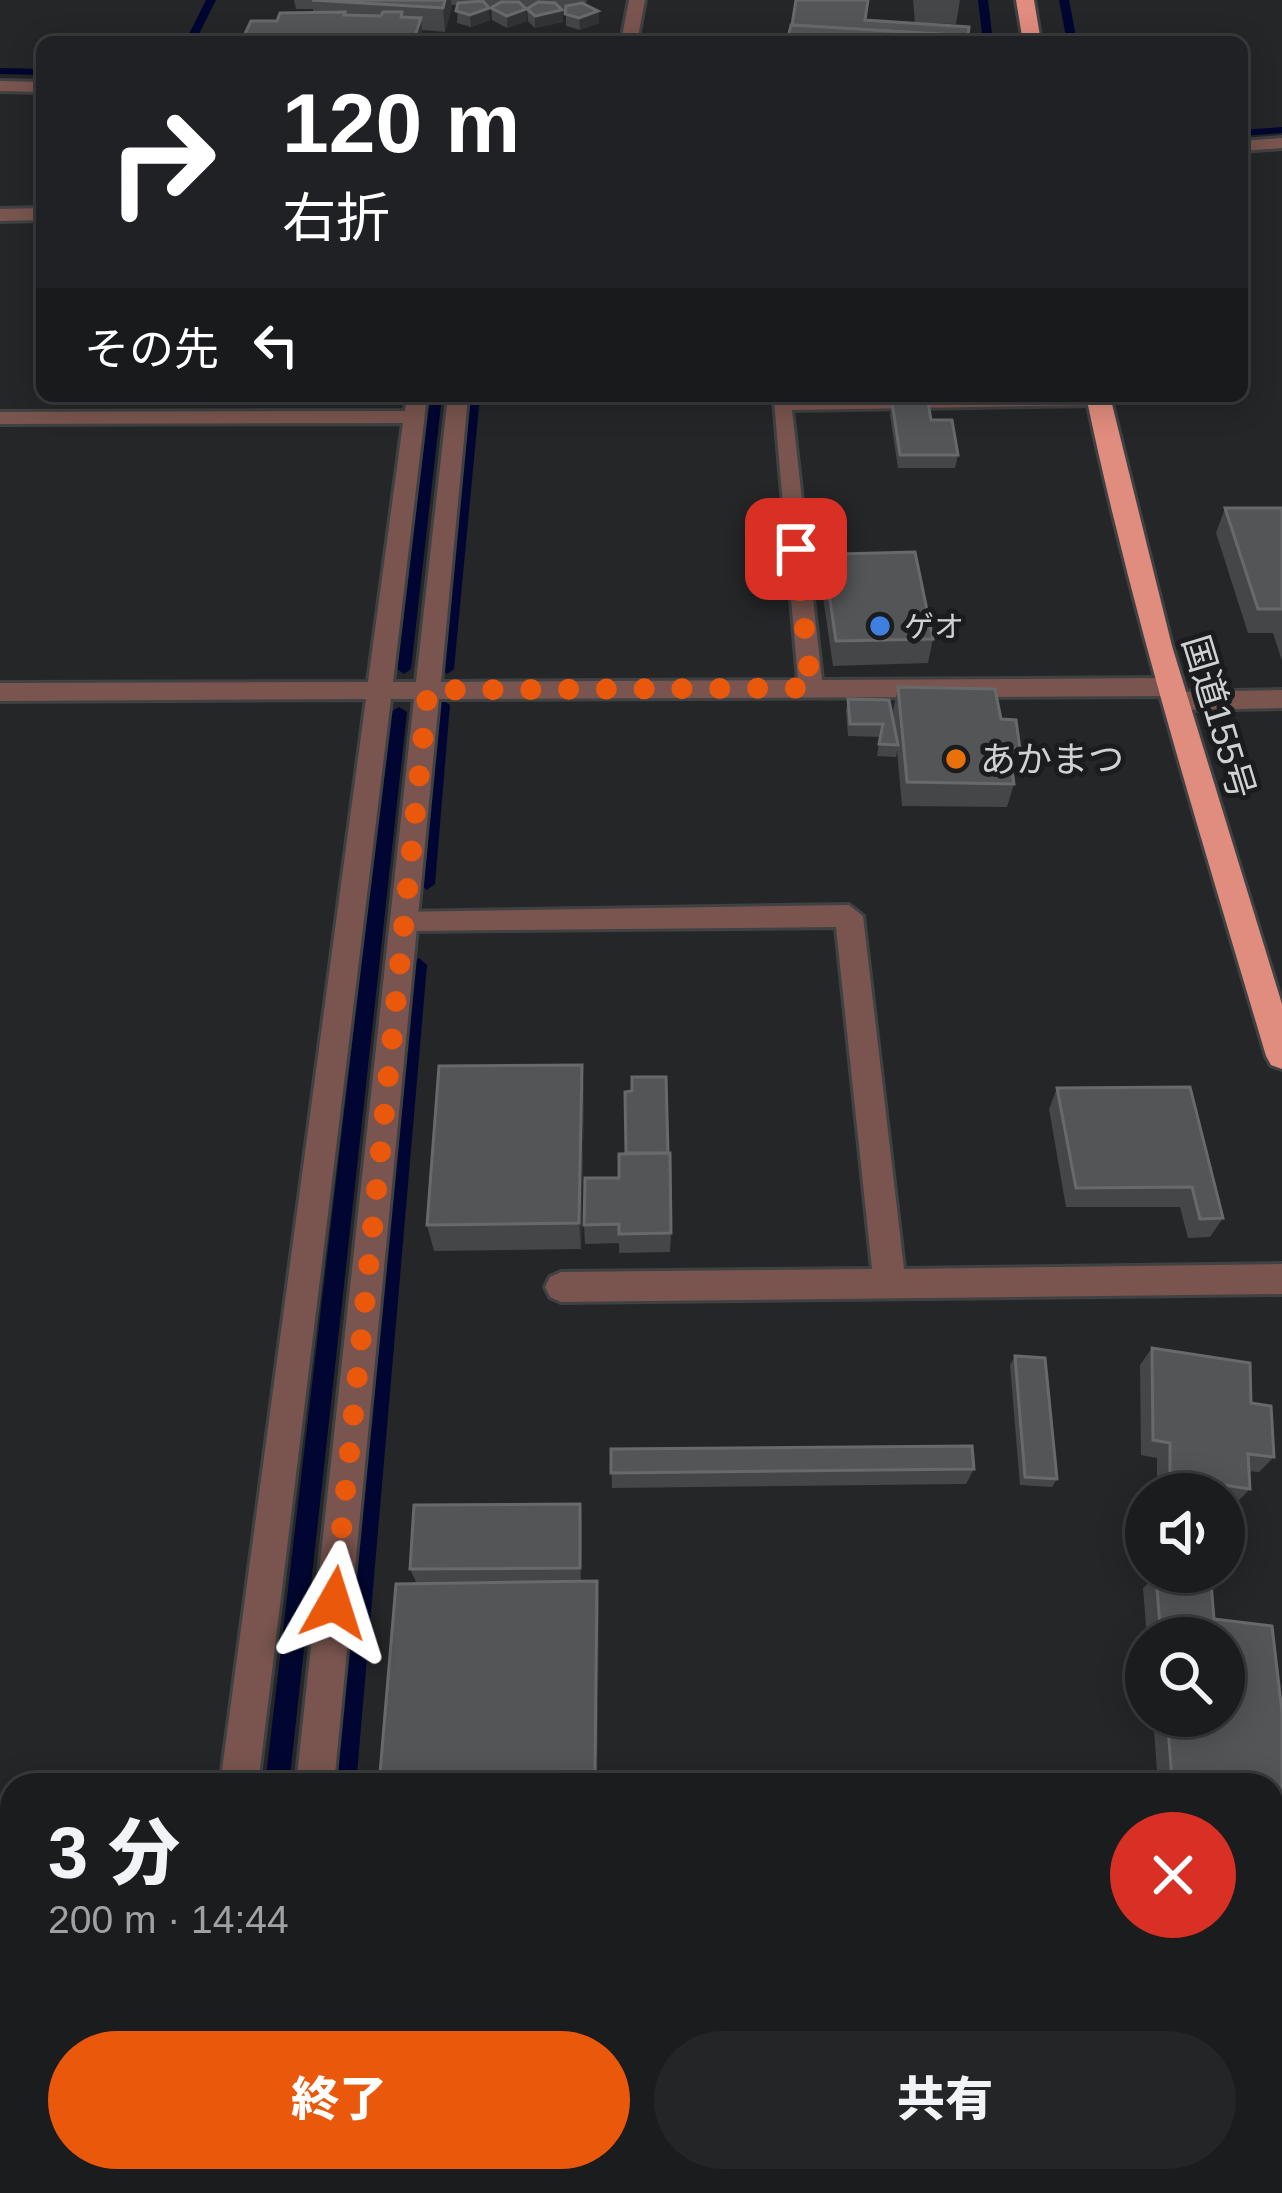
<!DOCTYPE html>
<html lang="ja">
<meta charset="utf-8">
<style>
body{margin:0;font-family:Helvetica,"Noto Sans JP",sans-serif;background:#242527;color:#f1f3f6;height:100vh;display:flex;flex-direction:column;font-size:45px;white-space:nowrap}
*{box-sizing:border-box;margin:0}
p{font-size:39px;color:#a0a1a4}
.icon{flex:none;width:66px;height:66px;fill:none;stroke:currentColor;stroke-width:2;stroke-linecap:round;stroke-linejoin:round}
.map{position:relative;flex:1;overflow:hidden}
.drawer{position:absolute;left:0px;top:1773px;width:1284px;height:420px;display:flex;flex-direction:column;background:#1b1c1e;border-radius:36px 36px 0 0;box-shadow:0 6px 30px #0003,0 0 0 3px #393a3c}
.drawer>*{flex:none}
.banner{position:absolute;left:36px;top:36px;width:1212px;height:366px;border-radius:18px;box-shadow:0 6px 30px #0003,0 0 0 3px #393a3c;background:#202124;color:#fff;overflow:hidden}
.buttons{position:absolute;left:1125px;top:1473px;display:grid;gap:24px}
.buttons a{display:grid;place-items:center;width:120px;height:120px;border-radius:50%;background:#1b1c1e;box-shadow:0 6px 30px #0003,0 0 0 3px #393a3c;font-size:60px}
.pin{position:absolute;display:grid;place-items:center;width:102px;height:102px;color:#fff;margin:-51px;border-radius:24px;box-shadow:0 6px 18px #0006}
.me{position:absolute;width:132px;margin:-66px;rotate:6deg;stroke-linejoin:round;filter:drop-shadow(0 0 9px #0008)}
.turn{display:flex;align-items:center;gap:42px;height:252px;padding:0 48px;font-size:54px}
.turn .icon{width:156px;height:156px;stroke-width:2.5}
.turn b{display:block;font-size:84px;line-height:102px}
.then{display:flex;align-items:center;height:114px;padding:0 48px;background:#0003;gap:24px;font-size:45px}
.round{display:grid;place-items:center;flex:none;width:126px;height:126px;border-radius:63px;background:#242527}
.summary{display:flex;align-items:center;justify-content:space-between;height:204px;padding:0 48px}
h1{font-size:72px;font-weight:800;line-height:90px}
.button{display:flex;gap:24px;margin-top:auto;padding:24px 48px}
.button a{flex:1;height:138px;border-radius:72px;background:#ea580c;color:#fff;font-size:48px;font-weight:800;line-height:138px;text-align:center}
.button a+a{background:#242527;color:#f1f3f6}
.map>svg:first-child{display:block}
</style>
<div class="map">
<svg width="1282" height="2193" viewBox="0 0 1282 2193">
<rect width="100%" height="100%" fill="#242628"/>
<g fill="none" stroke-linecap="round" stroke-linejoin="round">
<g fill="#000631" fill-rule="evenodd">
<path d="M 206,0 L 216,0 L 195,42 L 185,42 Z"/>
<path d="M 978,0 L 988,0 L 993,42 L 983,42 Z"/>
<path d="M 1059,0 L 1069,0 L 1077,42 L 1067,42 Z"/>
<path d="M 0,68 L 42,69 L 42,75 L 0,74 Z"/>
<path d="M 1282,127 L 1282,133 L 1242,136 L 1242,130 Z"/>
<path d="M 430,396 L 442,396 L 411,669 L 404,674 L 397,669 Z"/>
<path d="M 468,396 L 480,396 L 454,669 L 447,674 L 440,669 Z"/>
<path d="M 443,700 L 450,705 L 435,884 L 427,890 L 419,884 L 436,705 Z"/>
<path d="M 399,707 L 407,712 L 289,1785 L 265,1785 L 391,712 Z"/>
<path d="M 419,958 L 427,965 L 356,1785 L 332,1785 L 411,965 Z"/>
<path d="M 220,2181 L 246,2181 L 244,2193 L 218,2193 Z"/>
<path d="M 295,2181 L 321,2181 L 320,2193 L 294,2193 Z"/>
</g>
<g stroke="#404143" stroke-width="6">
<g id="service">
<path d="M 629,0 L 645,0 L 637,42 L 621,42 Z"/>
<path d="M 500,37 L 569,37 L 577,42 L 492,42 Z"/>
<path d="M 849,905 L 863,916 L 904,1269 L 1282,1264 L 1282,1294 L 561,1302 L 550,1297 L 545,1287 L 550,1277 L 561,1272 L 872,1269 L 836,927 L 404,931 L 394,928 L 390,920 L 394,912 Z"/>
</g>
</g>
<g stroke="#404143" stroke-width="6">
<g id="minor">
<path d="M 0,81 L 42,82 L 42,92 L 0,91 Z"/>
<path d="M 1282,138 L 1282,148 L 1242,151 L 1242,141 Z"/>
<path d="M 42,208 L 42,220 L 0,221 L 0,209 Z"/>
<path d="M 407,396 L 427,396 L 393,682 L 416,682 L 448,396 L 468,396 L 441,682 L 798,680 L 774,400 L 1107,396 L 1106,403 L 1099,405 L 792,410 L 822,680 L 1172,678 L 1184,687 L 1172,696 L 439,699 L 334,1785 L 296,1785 L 414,699 L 391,699 L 258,1785 L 220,1785 L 366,699 L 0,701 L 0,683 L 368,682 L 403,423 L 0,424 L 0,412 L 405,411 Z"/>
<path d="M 166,2181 L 210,2181 L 209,2193 L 165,2193 Z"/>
<path d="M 252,2181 L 296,2181 L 295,2193 L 251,2193 Z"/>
</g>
</g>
<g stroke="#404143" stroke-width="6">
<path id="tertiary" d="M 1282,690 L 1282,708 L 1176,710 L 1164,701 L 1176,692 Z"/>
</g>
<g stroke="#404143" stroke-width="6">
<g id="trunk">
<path d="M 1016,0 L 1034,0 L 1041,42 L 1023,42 Z"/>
<path d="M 1086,396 L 1110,396 L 1172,646 L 1282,1004 L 1282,1069 L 1271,1065 L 1266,1056 C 1201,837 1133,620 1086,396 Z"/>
</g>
</g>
<use href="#service" fill="#7a554f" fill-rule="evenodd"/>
<use href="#minor" fill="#7a554f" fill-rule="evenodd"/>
<use href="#tertiary" fill="#7a554f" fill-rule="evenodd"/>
<use href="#trunk" fill="#e08c7e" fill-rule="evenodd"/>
</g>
<g fill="#444648">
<path d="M 294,0 L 587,0 L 586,4 L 598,11 L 599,23 L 580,30 L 566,26 L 566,10 L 562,10 L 563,22 L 535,28 L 528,21 L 527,9 L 525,8 L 527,21 L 507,28 L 492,20 L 491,8 L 493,7 L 488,6 L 490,20 L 471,27 L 457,23 L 458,5 L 451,5 L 445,32 L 422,30 L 423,42 L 242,42 L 242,40 L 277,21 L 313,12 L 313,9 L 296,9 Z"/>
<path d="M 913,0 L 960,0 L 956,24 L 915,23 Z"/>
<path d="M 892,402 L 931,420 L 958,455 L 955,468 L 898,468 L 890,415 Z"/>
<path d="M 1225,508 L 1282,508 L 1282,661 L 1273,633 L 1248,633 L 1216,533 Z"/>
<path d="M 822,545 L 838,554 L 933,639 L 928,663 L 833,666 L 819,569 Z"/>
<path d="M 898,687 L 1001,719 L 1020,749 L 1013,772 L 1014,784 L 1007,807 L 902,806 L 897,751 L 896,757 L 877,756 L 880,737 L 848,736 L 846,711 L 848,699 L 895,728 L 893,711 Z"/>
<path d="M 582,1065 L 584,1094 L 581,1249 L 434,1251 L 427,1225 Z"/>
<path d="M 1190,1087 L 1223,1218 L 1210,1237 L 1188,1238 L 1180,1207 L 1066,1207 L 1049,1109 L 1057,1088 Z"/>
<path d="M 619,1178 L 671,1233 L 670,1252 L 619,1253 L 619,1243 L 585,1244 L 584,1225 Z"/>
<path d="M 1152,1348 L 1251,1403 L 1274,1457 L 1259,1472 L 1249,1471 L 1250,1489 L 1235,1504 L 1224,1502 L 1224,1494 L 1170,1494 L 1157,1492 L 1157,1458 L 1141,1455 L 1140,1365 Z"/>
<path d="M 1015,1356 L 1057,1479 L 1052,1487 L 1020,1485 L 1010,1365 Z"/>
<path d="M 611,1449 L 974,1469 L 966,1484 L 612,1488 Z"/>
<path d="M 582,1518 L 581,1581 L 416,1582 L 410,1569 Z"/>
<path d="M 1156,1576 L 1214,1619 L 1282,1712 L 1282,1847 L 1272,1847 L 1272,1785 L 1158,1785 L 1153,1716 L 1224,1716 L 1224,1638 L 1147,1638 L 1143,1588 Z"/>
<path d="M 599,1598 L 597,1782 L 390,1784 L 380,1773 Z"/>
</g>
<g fill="#313335">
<path d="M 445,0 L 451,0 L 452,9 L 445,32 L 443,8 Z"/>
<path d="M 489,8 L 490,20 L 471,27 L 470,15 Z"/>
<path d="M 526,9 L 527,21 L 507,28 L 507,16 Z"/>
<path d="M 562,10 L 563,22 L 535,28 L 535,16 Z"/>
<path d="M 598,11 L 599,23 L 580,30 L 579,18 Z"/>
<path d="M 421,18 L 423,42 L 413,42 Z"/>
<path d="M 582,1065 L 584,1094 L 581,1249 L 579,1223 Z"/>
<path d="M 580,1504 L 582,1518 L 581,1581 L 580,1568 Z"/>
<path d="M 597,1581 L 599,1598 L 597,1782 L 595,1771 Z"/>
</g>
<g fill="#545557" stroke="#67696b" stroke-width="3">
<path d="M 312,0 L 445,0 L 443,8 Z"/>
<path d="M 796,0 L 868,0 L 865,20 L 969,27 L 968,36 L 792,25 Z"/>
<path d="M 483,1 L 489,8 L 470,15 L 456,11 L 458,3 Z"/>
<path d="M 501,2 L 519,2 L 526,9 L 507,16 L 491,8 Z"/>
<path d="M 538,2 L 555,3 L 562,10 L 535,16 L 527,9 Z"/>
<path d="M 582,3 L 598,11 L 579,18 L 565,14 L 566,6 Z"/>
<path d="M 345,12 L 344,15 L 381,16 L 383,12 L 402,12 L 401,17 L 421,18 L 413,42 L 242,40 L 251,21 L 277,21 L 280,13 Z"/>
<path d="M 791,25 L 970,36 L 970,42 L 787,42 Z"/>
<path d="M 892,402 L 928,402 L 931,420 L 952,420 L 958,455 L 900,455 Z"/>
<path d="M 1225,508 L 1282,508 L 1282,609 L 1258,609 Z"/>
<path d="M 836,544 L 838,554 L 915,552 L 933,639 L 836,641 L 822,545 Z"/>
<path d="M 898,687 L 995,689 L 1001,719 L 1016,720 L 1020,749 L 1009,748 L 1014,784 L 907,782 Z"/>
<path d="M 848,699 L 889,700 L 898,745 L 879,744 L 883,724 L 850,724 Z"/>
<path d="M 582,1065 L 579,1223 L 427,1225 L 439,1066 Z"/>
<path d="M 632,1077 L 666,1077 L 668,1153 L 626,1153 L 625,1092 L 632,1091 Z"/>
<path d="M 1190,1087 L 1223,1218 L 1200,1219 L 1192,1187 L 1076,1188 L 1057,1088 Z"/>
<path d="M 670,1153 L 671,1233 L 619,1234 L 619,1224 L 584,1225 L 585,1178 L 619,1178 L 619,1154 Z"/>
<path d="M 1152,1348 L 1250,1363 L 1251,1403 L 1271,1406 L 1274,1457 L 1248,1454 L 1250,1489 L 1170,1477 L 1170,1443 L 1153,1440 Z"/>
<path d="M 1015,1356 L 1045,1358 L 1057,1479 L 1025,1477 Z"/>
<path d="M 972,1446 L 974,1469 L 611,1473 L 611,1449 Z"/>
<path d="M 580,1504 L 580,1568 L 410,1569 L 414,1505 Z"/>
<path d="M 1156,1576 L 1211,1582 L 1214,1619 L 1272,1626 L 1282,1712 L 1282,1840 L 1272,1839 L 1272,1785 L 1193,1785 L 1193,1780 L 1172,1779 L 1167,1716 L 1224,1716 L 1224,1638 L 1161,1638 Z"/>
<path d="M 597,1581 L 595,1771 L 380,1773 L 396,1584 Z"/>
<path d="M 1057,2181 L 1089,2181 L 1090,2187 L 1058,2187 Z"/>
</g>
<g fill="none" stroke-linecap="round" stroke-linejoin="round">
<path stroke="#ea580c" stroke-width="21" stroke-dasharray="0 37.8" d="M 334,1603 L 428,690 L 811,688 L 796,549"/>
</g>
<circle fill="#3f7fe0" stroke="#1a1c1e" stroke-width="4.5" cx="880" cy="626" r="12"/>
<circle fill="#e8710a" stroke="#1a1c1e" stroke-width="4.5" cx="956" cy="759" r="12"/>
<g text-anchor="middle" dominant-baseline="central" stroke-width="10" stroke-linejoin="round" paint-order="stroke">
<g font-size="30" fill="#d0d1d3" stroke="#1a1c1e" text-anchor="start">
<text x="904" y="626">ゲオ</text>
</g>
<g font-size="36" fill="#d0d1d3" stroke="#1a1c1e">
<text transform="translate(1219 717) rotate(73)">国道155号</text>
</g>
<g font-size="36" fill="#d0d1d3" stroke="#1a1c1e" text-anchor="start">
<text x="980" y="759">あかまつ</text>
</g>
</g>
</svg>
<div class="buttons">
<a><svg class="icon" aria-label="sound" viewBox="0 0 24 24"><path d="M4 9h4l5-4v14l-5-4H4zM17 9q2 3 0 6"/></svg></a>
<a><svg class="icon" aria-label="search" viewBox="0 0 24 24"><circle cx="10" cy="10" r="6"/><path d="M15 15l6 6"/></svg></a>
</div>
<div class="pin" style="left:796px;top:549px;background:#d93025"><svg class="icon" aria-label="arrive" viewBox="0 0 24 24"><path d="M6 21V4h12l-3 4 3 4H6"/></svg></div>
<svg class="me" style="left:334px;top:1603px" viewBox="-20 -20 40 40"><path d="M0-17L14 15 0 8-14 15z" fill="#ea580c" stroke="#fff" stroke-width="4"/></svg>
<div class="banner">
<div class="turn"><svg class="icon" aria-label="right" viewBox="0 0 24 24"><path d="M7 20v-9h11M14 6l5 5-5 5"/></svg><div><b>120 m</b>右折</div></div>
<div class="then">その先<svg class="icon" aria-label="left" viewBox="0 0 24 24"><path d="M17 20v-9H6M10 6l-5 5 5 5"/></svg></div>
</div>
<section class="drawer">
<div class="summary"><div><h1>3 分</h1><p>200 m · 14:44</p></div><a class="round" style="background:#d93025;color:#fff"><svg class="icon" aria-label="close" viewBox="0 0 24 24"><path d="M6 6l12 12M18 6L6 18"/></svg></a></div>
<div class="button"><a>終了</a><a>共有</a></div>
</section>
</div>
